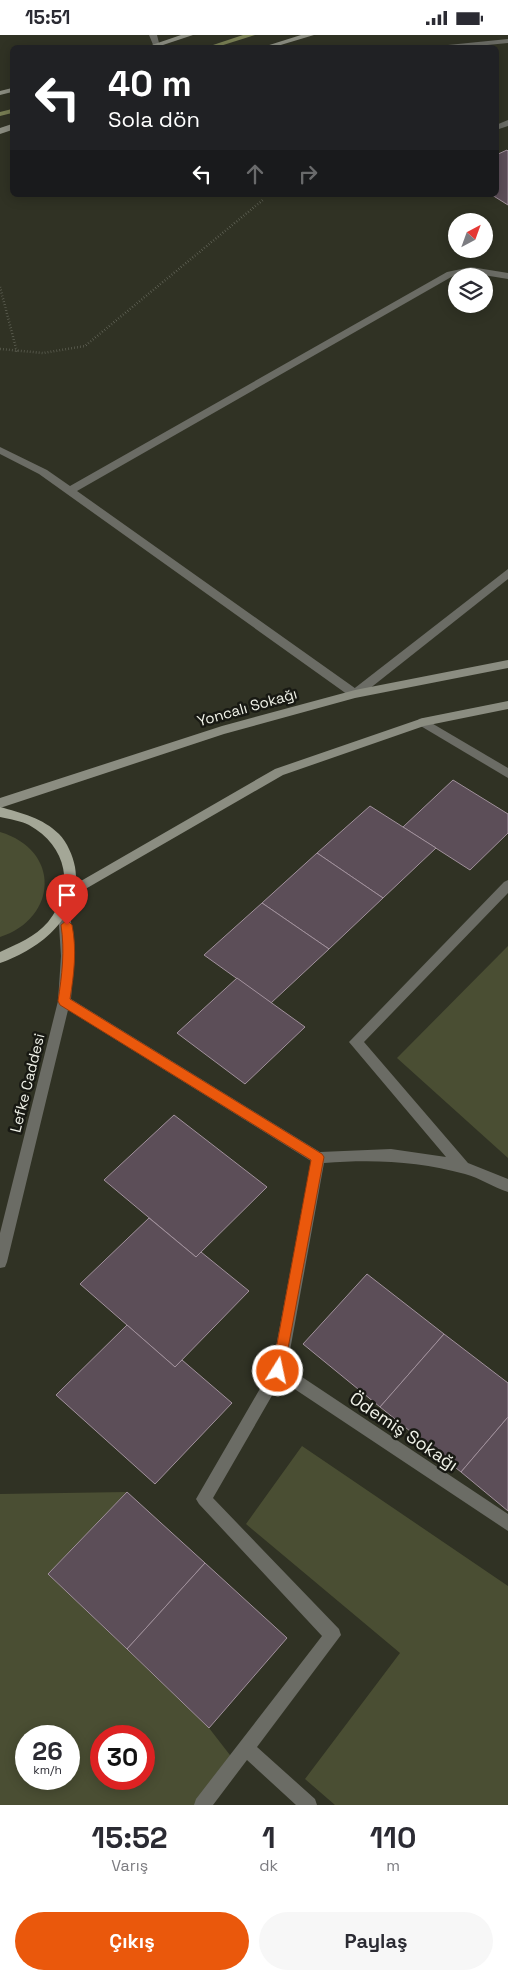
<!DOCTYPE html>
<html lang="tr">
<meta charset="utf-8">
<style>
body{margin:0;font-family:"Space Grotesk",sans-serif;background:#f7f7f7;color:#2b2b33;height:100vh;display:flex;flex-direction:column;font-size:19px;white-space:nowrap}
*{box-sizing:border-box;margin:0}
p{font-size:16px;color:#7c7c81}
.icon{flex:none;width:28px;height:28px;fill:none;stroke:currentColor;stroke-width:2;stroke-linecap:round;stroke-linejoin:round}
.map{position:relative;height:1770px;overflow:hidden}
.side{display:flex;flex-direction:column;background:#fff;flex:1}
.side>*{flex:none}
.top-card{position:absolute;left:10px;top:10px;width:489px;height:152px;border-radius:8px;box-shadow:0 2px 12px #0003;background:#202124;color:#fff;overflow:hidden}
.needle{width:32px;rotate:41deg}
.tools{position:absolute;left:448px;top:178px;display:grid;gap:10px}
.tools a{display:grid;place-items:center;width:45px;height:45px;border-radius:50%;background:#fff;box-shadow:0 2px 12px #0003;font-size:25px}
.speed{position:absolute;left:15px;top:1690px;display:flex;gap:10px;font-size:25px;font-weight:700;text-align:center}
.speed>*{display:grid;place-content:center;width:65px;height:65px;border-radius:50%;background:#fff;box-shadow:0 2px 12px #0003;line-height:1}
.speed small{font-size:12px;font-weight:400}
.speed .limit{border:8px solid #d22;background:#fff;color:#111}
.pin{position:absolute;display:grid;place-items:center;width:42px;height:42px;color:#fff;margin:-51px -21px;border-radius:50% 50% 50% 0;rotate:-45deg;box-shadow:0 0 5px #0007}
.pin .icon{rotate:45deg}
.me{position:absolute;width:55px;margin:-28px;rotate:10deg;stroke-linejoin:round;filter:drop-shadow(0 0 4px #0008)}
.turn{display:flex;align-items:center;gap:18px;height:105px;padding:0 15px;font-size:22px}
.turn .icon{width:65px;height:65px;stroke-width:2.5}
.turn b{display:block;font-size:35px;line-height:42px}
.lanes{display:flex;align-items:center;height:48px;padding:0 15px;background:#0003;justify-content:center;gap:25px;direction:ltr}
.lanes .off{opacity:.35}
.eta{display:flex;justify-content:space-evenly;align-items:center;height:85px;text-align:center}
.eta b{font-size:30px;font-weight:600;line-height:35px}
.button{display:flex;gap:10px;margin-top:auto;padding:10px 15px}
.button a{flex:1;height:58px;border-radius:30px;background:#ea580c;color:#fff;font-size:20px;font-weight:600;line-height:58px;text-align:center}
.button a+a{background:#f7f7f7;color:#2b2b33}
.status{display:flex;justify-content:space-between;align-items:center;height:35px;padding:0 25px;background:#fff;direction:ltr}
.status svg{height:14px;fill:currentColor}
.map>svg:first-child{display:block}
</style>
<div class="status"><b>15:51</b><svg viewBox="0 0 49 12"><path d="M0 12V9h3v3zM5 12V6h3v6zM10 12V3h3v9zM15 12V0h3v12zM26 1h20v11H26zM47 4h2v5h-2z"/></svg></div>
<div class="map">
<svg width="508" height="1770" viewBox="0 0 508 1770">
<rect width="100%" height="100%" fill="#303224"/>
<g fill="#4a4e33" fill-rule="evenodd">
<path d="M 0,797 C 61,815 58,883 0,902 Z"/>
<path d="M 508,911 L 508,1123 L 397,1023 Z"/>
<path d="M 302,1411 L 508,1551 L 508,1770 L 335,1770 L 305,1744 L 400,1618 L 246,1489 Z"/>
<path d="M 127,1457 L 48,1539 L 209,1693 L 240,1733 L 209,1770 L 0,1770 L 0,1459 ZM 26,1701 L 69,1701 L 69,1744 L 26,1744 ZM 101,1701 L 144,1701 L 144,1744 L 101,1744 Z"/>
</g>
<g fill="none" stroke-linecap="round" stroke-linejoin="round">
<g fill="#787e53" fill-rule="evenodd">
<path d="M 243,0 L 255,0 L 217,12 L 207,12 Z"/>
<path d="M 12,74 L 12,78 L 0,81 L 0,77 Z"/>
</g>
</g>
<g fill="#5c4e58" stroke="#a1919c">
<path d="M 507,115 L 508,116 L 508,170 L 492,160 L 496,160 L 496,120 Z"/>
<path d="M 453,745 L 508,779 L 508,798 L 470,835 L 403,792 Z"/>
<path d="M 370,771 L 436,813 L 383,863 L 317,818 Z"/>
<path d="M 317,818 L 383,863 L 329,914 L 262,868 Z"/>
<path d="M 262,868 L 329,914 L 271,968 L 204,920 Z"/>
<path d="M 237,943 L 305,992 L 245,1049 L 177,998 Z"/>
<path d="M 174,1080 L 267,1152 L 196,1222 L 104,1145 Z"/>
<path d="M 149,1183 L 196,1222 L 201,1217 L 249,1256 L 175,1332 L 80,1249 Z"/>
<path d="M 367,1239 L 444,1299 L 380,1372 L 303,1309 Z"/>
<path d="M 127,1290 L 175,1332 L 182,1325 L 232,1368 L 155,1449 L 56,1360 Z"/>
<path d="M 444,1299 L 508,1348 L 508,1382 L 461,1437 L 380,1372 Z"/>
<path d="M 508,1382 L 508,1476 L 461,1437 Z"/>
<path d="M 127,1457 L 205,1528 L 127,1614 L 48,1539 Z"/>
<path d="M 205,1528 L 287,1603 L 209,1693 L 127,1614 Z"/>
</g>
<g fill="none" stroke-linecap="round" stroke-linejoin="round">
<g stroke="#75776b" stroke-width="2.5" stroke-dasharray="0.5 2.5" stroke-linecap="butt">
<path d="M 0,252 L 17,317"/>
<path d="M 0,314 L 43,318 L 85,311 L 264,164"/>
</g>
<path fill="#6b6c65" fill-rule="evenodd" d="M 471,232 L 508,238 L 508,244 L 471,238 L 453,241 L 77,456 L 359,656 L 361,659 L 359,662 L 351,662 L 39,439 L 0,419 L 0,412 L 47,435 L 70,451 L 447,237 Z"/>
<g fill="#6b6c65" fill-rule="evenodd">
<path d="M 149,0 L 157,0 L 160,12 L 154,12 Z"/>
<path d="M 508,4 L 508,8 L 467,12 L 444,12 L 448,10 Z"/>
<path d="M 508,85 L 508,91 L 496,95 L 496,90 Z"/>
<path d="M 508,534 L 508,544 L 359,662 L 351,662 L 349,659 L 351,656 Z"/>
<path d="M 423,683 L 508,733 L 508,743 L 419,690 L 417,687 L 419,684 Z"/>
<path d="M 508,845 L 508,858 L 364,1007 L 468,1128 L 508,1144 L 508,1157 C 493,1152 480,1143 465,1139 C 419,1126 372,1124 324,1128 L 287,1332 L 508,1479 L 508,1496 L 281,1345 L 213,1463 L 339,1594 L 341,1600 L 257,1712 L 315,1764 L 317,1770 L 296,1770 L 247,1725 L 213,1770 L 194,1770 L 196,1764 L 322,1601 L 199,1469 L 196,1464 L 272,1333 L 311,1126 L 68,975 L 7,1227 L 5,1232 L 0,1233 L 0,1198 L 58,966 L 61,921 L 58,875 L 60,871 L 68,871 L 70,875 L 74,921 L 71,964 L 320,1117 L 391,1114 L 446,1122 L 349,1007 L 504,847 Z"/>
</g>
<g fill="#8b8d81" fill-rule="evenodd">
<path d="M 181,0 L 193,0 L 157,12 L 146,12 Z"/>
<path d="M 301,0 L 314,0 L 274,12 L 263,12 Z"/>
<path d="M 12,53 L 12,57 L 0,60 L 0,56 Z"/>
<path d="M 12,89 L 12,95 L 0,99 L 0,93 Z"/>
<path d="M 508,625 L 508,633 L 355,663 L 224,699 L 0,773 L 0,763 L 222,691 L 355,655 Z"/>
<path d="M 508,666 L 508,674 L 424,691 L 283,740 L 75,860 L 67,860 L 65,857 L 67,854 L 275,734 L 423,683 Z"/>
</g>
<path fill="#a4a797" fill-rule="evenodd" d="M 0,772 C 21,778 43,783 59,799 C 67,807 73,821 75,832 C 83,880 41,914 0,928 L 0,917 C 17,909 35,902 48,887 C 76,853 67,811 29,790 C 21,786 9,784 0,782 Z"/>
</g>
<path fill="#ea580c" stroke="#983908" d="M 67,885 L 72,890 C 77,915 74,939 70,964 L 322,1119 L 324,1122 L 283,1340 L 278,1342 L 274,1340 L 272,1336 L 311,1125 L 60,970 L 58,966 C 62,940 65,916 61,890 Z"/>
<g text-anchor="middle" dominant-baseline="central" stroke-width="5" stroke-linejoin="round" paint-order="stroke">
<g font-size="15" fill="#f0f2e8" stroke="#181913">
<text transform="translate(247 672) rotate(-16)">Yoncalı Sokağı</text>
<text transform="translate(27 1048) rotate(-76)">Lefke Caddesi</text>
</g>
<g font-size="18" fill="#f0f2e8" stroke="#181913">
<text transform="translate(404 1396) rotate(34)">Ödemiş Sokağı</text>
</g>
</g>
</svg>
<div class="tools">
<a><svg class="needle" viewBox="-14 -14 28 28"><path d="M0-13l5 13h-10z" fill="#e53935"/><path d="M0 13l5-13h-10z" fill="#7c7c81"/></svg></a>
<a><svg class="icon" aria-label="layers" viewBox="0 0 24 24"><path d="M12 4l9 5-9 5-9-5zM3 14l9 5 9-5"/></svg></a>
</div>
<div class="speed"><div>26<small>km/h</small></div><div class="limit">30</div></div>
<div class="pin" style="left:67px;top:890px;background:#d93025"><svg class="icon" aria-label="arrive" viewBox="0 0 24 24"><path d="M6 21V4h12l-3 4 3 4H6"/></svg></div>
<svg class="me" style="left:278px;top:1336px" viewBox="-20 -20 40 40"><circle r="17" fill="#ea580c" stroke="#fff" stroke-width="3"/><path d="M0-11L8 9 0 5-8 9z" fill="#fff"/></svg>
<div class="top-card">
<div class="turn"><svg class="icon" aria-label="left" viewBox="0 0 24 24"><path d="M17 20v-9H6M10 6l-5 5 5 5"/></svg><div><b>40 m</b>Sola dön</div></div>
<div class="lanes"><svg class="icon" aria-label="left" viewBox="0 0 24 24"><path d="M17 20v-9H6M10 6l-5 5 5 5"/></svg><svg class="icon off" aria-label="ahead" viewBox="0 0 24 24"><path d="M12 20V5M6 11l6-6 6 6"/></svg><svg class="icon off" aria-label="right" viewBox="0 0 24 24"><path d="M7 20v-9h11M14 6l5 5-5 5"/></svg></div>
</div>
</div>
<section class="side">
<div class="eta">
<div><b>15:52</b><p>Varış</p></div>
<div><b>1</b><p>dk</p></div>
<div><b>110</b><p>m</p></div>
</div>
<div class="button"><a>Çıkış</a><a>Paylaş</a></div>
</section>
